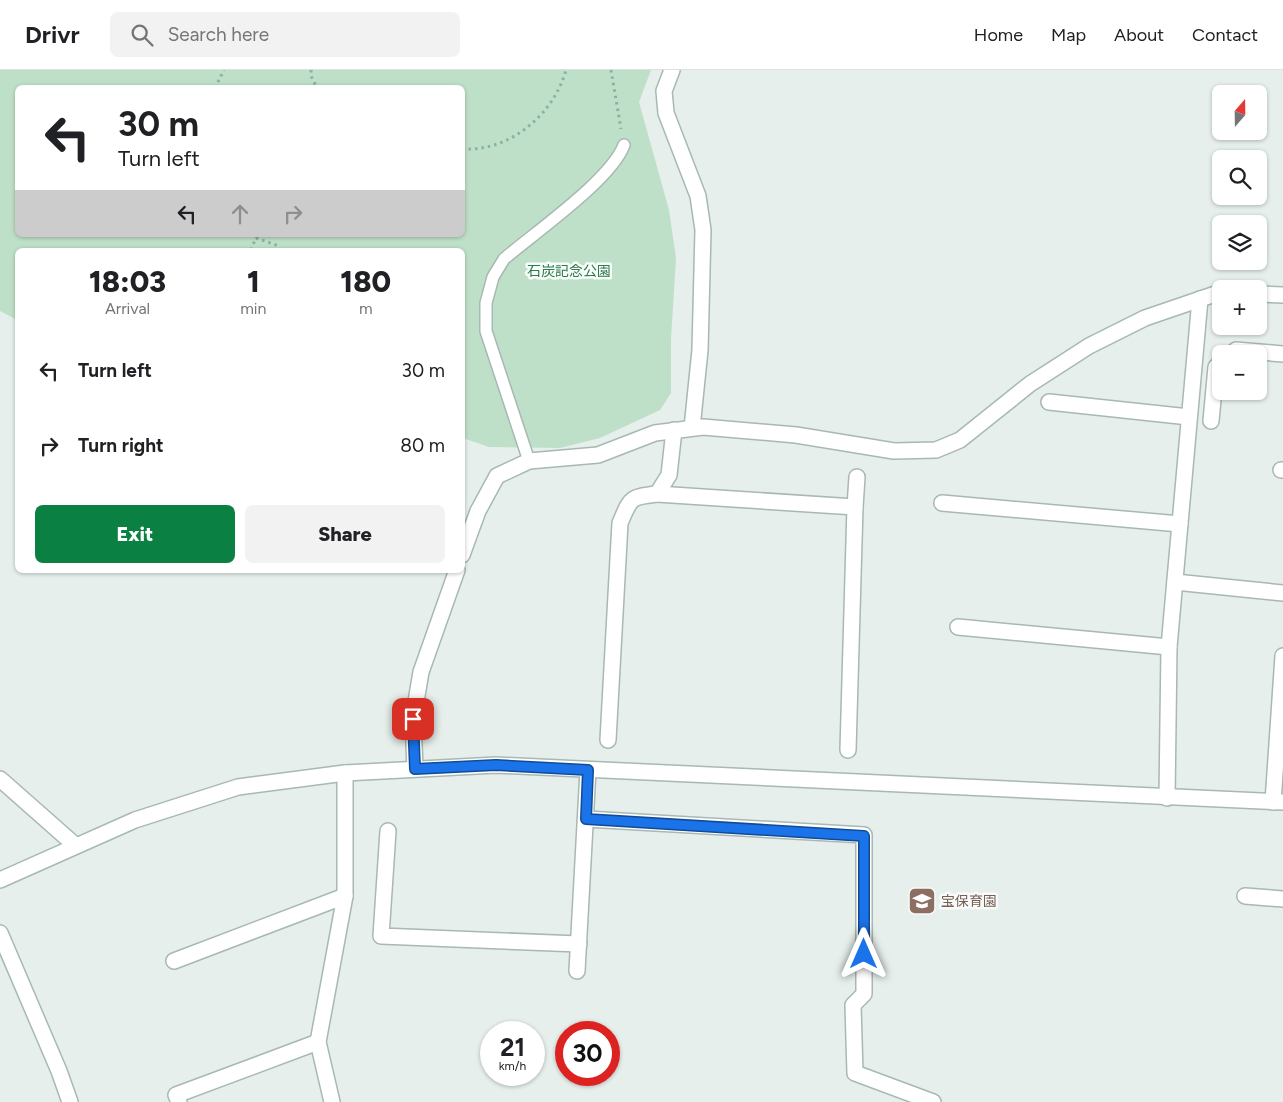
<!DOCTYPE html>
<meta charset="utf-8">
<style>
body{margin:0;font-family:Figtree,"Noto Sans JP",sans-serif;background:#f2f2f2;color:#202124;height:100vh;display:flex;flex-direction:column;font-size:19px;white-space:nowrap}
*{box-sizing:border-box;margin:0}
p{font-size:16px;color:#757577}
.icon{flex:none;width:28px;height:28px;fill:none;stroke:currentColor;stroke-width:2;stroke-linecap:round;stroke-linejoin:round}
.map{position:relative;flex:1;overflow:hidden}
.details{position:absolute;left:15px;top:178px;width:450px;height:325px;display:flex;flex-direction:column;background:#fff;border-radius:8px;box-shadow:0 1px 4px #0004}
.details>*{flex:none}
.banner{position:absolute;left:15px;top:15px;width:450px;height:152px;border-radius:8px;box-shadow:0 1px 4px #0004;background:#fff;color:#202124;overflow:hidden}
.needle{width:32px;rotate:20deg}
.controls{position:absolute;left:1212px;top:15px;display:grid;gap:10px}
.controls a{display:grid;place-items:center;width:55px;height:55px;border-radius:8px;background:#fff;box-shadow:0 1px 4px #0004;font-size:25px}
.speed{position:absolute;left:480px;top:951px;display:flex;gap:10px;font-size:25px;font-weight:700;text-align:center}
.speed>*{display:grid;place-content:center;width:65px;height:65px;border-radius:50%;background:#fff;box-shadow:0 1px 4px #0004;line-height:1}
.speed small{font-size:12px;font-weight:400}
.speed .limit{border:8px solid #d22;background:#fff;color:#111}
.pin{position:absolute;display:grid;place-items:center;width:42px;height:42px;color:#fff;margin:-21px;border-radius:10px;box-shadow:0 2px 8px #0006}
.me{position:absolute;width:55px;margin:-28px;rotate:0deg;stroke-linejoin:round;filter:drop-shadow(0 0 4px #0008)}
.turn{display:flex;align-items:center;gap:18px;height:105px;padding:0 20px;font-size:22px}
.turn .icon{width:65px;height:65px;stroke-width:2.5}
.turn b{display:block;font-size:35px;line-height:42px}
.lanes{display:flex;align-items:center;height:48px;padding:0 20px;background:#0003;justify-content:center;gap:25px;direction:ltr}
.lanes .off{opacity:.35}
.eta{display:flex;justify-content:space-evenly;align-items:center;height:85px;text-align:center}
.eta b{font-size:30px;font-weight:800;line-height:35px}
.cta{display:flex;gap:10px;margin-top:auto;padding:10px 20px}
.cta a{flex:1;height:58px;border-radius:8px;background:#0b8043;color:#fff;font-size:20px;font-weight:800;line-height:58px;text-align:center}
.cta a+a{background:#f2f2f2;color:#202124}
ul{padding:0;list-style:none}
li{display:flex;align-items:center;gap:15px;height:75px;padding:0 20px}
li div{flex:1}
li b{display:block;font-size:19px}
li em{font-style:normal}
header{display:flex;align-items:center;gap:30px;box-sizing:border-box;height:70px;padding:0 25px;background:#fff;border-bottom:1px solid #e0e0e0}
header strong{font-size:24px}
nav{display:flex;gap:28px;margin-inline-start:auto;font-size:18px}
.search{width:350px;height:45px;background:#f2f2f2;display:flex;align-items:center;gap:12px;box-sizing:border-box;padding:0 18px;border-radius:8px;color:#757577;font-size:19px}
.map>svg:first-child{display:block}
</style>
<header>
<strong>Drivr</strong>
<div class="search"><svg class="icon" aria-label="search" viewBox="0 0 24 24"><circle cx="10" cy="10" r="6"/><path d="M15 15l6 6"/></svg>Search here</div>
<nav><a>Home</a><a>Map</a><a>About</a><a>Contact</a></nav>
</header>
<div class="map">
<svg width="1283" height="1032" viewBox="0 0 1283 1032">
<rect width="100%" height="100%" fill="#e6efeb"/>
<path fill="#bfe0c8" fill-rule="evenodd" d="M 0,0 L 651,0 L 639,32 L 669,140 L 676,188 L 671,269 L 671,323 L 660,340 L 600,368 L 560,378 L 489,377 L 463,368 L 462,180 L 18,180 L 17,250 L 0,241 ZM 18,18 L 462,18 L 462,165 L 18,165 Z"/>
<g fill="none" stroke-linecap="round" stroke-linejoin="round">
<g stroke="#a8b8b2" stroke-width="14">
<path id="service" d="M 529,391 L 486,261 L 486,233 L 493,207 L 504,189 C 534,163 611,110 624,75"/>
</g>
<g stroke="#a8b8b2" stroke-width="18">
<g id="minor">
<path d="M 672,0 L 664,21 L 666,43 L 698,126 L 703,160 L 700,280 L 692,358"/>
<path d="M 1259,224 L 1283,225"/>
<path d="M 1231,284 L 1236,280 L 1283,284"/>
<path d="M 1049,332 L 1189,347"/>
<path d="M 1211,351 L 1216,297 L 1221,292"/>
<path d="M 1281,400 L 1283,400"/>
<path d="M 657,424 L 855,437 L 857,407"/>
<path d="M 942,433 L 1180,454"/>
<path d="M 462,485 L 478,441 L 497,406 L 529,391 L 598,385 L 655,363 L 703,357 L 796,365 L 894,381 L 936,380 L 960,370 L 1030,314 L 1089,276 L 1145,248 L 1221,222"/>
<path d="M 1175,512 L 1283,523"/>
<path d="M 958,557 L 1169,577"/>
<path d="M 608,670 L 620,453 C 631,428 629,427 657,424 L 669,405 L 674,360"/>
<path d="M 848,680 L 855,437"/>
<path d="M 415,699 L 413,649 L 421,602 L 457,500"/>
<path d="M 0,709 L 76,776"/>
<path d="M 1167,728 L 1169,577 L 1200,229"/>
<path d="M 1273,732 L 1283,586"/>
<path d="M 586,749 L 864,765 L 864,924 L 853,935 L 855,1003 L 933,1032"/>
<path d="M 388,761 L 381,866 L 579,874"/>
<path d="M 1245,826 L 1283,829"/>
<path d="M 174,891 L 345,826"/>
<path d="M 577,901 L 588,700"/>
<path d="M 179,1032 L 176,1025 L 318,972"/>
<path d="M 332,1032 L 318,972 L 345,826 L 345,703"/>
</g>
</g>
<g stroke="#a8b8b2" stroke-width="18">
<g id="tertiary">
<path d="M 0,810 L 135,750 L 238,717 L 345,703 L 496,695 L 1283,732"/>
<path d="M 0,863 L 59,1001 L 70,1032"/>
</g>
</g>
<g stroke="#86b3a5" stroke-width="3" stroke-dasharray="2.5 4" stroke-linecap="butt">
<path d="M 311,0 L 311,6 L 317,18"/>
<path d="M 611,0 L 621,59"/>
<path d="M 215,18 L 224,0"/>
<path d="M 462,79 C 510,82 554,44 566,0"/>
<path d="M 256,168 L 279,176"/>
<path d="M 251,180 L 257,165"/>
</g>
<use href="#service" stroke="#fff" stroke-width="11"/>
<use href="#minor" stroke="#fff" stroke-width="15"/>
<use href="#tertiary" stroke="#fff" stroke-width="15"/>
</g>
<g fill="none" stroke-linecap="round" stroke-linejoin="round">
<g stroke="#114b97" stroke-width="12">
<path id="route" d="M 413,649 L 415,699 L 496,695 L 588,700 L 586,749 L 864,766 L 864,884"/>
</g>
<use href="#route" stroke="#1a73e8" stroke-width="9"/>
</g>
<defs>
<g id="school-square" transform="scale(1.4375)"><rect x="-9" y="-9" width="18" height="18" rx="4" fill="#8d6e63" stroke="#f7fbf9"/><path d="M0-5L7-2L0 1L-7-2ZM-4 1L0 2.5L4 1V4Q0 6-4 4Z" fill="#fff"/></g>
</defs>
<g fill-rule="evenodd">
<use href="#school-square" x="922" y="831"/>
</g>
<g text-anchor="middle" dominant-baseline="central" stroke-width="5" stroke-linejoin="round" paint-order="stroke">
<g font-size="14" fill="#2d7a4b" stroke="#f7fbf9">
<text x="569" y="201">石炭記念公園</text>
</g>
<g font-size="14" fill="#785e54" stroke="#f7fbf9" text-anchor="start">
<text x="941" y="831">宝保育園</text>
</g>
</g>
</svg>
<div class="controls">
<a><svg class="needle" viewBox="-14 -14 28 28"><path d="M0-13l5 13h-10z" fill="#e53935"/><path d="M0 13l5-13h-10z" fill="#757577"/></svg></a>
<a><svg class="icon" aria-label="search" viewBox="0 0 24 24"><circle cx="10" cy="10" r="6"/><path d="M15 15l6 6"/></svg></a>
<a><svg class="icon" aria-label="layers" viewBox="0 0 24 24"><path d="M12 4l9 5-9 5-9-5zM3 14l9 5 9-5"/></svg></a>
<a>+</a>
<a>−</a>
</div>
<div class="speed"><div>21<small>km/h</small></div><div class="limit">30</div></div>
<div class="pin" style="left:413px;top:649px;background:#d93025"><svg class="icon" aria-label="arrive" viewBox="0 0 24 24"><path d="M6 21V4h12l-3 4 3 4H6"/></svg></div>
<svg class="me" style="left:864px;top:884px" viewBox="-20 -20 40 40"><path d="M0-17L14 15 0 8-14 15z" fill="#1a73e8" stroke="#fff" stroke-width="4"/></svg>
<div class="banner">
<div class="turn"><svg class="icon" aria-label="left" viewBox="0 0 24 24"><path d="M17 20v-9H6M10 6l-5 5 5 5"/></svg><div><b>30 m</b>Turn left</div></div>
<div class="lanes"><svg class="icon" aria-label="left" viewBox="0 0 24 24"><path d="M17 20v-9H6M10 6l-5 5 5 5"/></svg><svg class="icon off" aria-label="ahead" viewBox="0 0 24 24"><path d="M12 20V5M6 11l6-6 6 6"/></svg><svg class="icon off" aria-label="right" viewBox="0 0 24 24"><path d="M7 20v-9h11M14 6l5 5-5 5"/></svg></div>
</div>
<section class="details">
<div class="eta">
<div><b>18:03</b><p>Arrival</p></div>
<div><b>1</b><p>min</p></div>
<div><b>180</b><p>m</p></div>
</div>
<ul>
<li><svg class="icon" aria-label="left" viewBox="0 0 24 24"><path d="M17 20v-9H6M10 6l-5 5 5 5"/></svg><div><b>Turn left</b></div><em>30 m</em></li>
<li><svg class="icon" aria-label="right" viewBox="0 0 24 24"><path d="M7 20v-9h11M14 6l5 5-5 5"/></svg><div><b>Turn right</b></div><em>80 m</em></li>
</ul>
<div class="cta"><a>Exit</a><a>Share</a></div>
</section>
</div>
